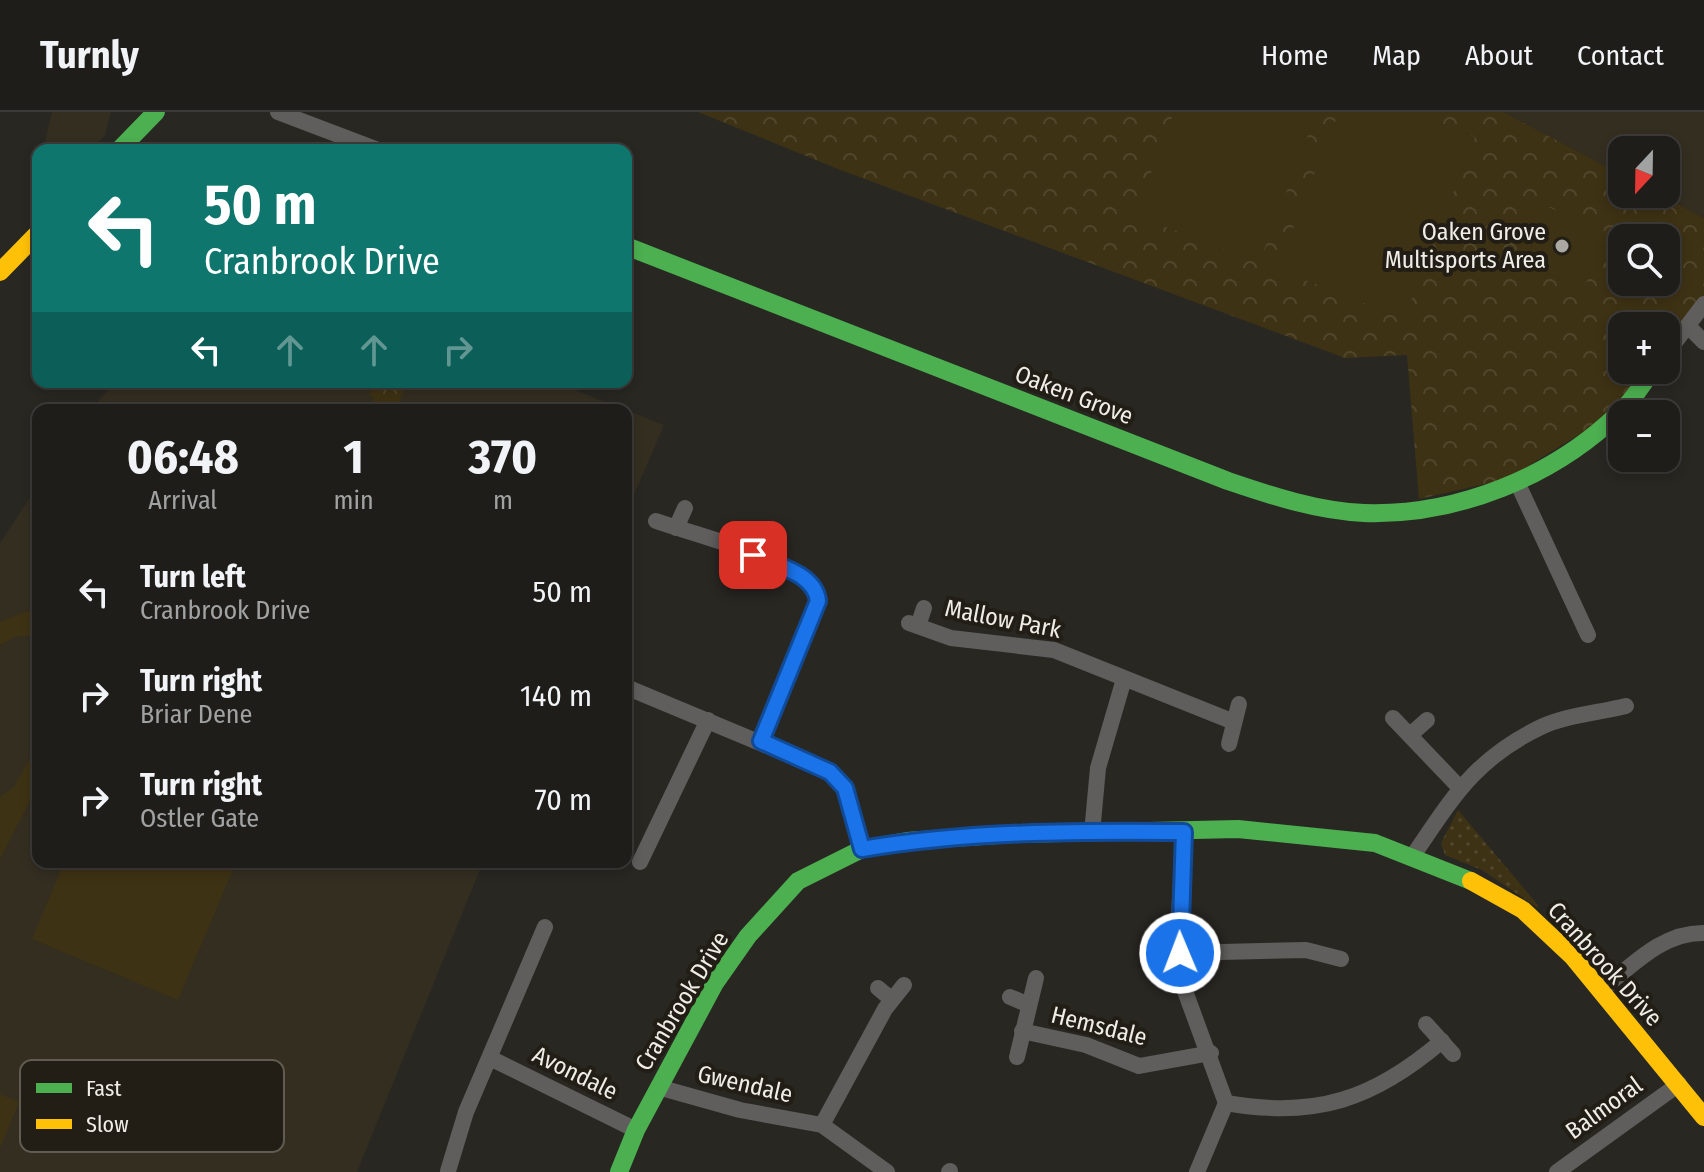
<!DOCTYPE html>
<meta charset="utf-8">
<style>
body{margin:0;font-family:"Fira Sans Condensed",sans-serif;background:#262623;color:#f1f3f6;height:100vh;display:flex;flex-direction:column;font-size:30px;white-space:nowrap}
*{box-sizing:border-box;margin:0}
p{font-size:26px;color:#a1a2a2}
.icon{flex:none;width:44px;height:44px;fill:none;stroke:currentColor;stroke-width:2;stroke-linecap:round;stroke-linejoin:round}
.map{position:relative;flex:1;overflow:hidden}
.details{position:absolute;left:32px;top:292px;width:600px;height:464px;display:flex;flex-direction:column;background:#1e1d1a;border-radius:16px;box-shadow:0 4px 12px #0003,0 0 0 2px #3c3b39}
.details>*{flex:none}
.hud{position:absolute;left:32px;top:32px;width:600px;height:244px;border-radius:16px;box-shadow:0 4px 12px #0003,0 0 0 2px #3c3b39;background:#0f766e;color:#fff;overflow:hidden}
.needle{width:52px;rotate:202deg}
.tools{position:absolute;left:1608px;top:24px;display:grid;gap:16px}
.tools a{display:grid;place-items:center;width:72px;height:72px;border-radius:16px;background:#1e1d1a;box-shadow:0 4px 12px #0003,0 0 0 2px #3c3b39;font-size:40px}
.pin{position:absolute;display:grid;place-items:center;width:68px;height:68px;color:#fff;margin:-34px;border-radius:16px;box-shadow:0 4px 12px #0006}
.me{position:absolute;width:88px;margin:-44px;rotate:359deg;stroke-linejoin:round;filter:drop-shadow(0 0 6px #0008)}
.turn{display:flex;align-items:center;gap:28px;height:168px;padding:0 40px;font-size:36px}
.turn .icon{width:104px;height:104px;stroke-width:2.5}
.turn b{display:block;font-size:56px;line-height:68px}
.lanes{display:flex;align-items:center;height:76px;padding:0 40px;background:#0003;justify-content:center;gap:40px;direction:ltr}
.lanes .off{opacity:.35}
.eta{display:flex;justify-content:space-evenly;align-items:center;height:136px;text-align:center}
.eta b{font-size:48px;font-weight:700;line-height:56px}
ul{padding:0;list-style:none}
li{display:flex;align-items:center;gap:24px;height:104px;padding:0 40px}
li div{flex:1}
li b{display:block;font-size:30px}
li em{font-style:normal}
header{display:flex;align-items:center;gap:48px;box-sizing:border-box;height:112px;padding:0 40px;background:#1e1d1a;border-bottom:2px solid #3c3b39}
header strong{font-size:38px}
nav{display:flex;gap:44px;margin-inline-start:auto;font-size:28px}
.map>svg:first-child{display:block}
</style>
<header>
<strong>Turnly</strong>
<nav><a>Home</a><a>Map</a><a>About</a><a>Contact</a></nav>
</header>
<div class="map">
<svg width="1704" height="1060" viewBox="0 0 1704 1060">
<defs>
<pattern id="grass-dots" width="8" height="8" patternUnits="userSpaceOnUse" patternTransform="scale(2)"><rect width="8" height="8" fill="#3e3214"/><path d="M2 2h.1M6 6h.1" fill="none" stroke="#51462b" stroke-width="1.8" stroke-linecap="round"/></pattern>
<pattern id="park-crowns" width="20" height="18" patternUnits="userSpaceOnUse" patternTransform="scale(2)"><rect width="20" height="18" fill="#3e3214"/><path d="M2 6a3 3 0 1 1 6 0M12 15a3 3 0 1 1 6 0" fill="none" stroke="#51462b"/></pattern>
</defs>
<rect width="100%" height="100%" fill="#282722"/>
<g fill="#332e20">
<path d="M 52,0 L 111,0 L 105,23 L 91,38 L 43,38 Z"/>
<path d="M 1503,0 L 1704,0 L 1704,106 L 1659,82 L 1666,82 L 1666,38 L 1622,38 L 1622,63 Z"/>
<path d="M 116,270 L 554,270 L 664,313 L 626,402 L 626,298 L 90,298 Z"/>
<path d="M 38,373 L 38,750 L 483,750 L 357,1060 L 0,1060 L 0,431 Z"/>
</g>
<path fill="url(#grass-dots)" d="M 1458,698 L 1538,793 L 1538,796 L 1482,758 L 1445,743 L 1441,731 Z"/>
<g fill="url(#park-crowns)" fill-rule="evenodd">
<path d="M 698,0 L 1503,0 L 1622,63 L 1622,82 L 1659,82 L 1704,106 L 1704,183 L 1666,236 L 1666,214 L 1622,214 L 1622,258 L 1649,258 L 1617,299 L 1507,367 L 1419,387 L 1407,243 L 1345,246 L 838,57 ZM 1622,126 L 1666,126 L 1666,170 L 1622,170 Z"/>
<path d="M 374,270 L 406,270 L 397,298 L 369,298 L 374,286 L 369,283 Z"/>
</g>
<g fill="#3e3214">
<path d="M 1174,0 L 1317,0 L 1259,151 L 1135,103 Z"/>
<path d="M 1339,0 L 1411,0 L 1475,25 L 1404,207 L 1277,157 Z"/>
<path d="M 1541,92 L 1607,120 L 1584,176 L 1517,148 Z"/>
<path d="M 27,499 L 38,502 L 38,523 L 14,525 L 0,533 L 0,510 Z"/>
<path d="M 38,631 L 38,673 L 0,747 L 0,685 L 14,675 Z"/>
<path d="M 64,750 L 236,750 L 178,888 L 32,827 Z"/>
<path d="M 0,982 L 19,990 L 0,1036 Z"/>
</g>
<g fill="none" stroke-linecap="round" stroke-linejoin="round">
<g stroke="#5f5e5d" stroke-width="16">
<path d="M 278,0 L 378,38"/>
<path d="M 1688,214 L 1704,230"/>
<path d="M 1666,242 L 1704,192"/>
<path d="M 1517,370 L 1588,523"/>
<path d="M 656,409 C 703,425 766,440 807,468 C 815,473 817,480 818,489 L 761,629"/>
<path d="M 676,416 L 685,396"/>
<path d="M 909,511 L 951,526 L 1054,538 L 1234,610"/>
<path d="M 918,514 L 924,496"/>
<path d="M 626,575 L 830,660 L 845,676 L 862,737"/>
<path d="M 1393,606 L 1459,675"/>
<path d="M 1410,623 L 1427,608"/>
<path d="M 1229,632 L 1239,592"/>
<path d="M 1184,720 L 1179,803 L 1185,879 L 1226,991 C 1316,1007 1374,987 1442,929"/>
<path d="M 1092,721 L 1098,656 L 1124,567"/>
<path d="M 1412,745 C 1452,687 1474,647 1541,615 C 1567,603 1598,601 1626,594"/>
<path d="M 640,750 L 708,608"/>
<path d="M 1180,841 L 1306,838 L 1341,847"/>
<path d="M 878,876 L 891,887"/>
<path d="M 1600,879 C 1632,854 1662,820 1704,821"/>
<path d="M 1010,885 L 1029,893"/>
<path d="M 1426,912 L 1453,942"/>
<path d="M 1022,919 L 1086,933 L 1139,954 L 1211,941"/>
<path d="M 1017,945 L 1036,866"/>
<path d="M 492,947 L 636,1018"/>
<path d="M 658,975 L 740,998 L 822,1013 L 887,1060"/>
<path d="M 822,1013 L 885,897 L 904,873"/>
<path d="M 448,1059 L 466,1000 L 545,815"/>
<path d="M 949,1060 L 950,1059"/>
<path d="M 1197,1060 L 1226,991"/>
<path d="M 1557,1060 L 1679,972"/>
</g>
<g stroke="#4caf50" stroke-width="18">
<path d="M 119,38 L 156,0"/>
<path d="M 626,134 L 1228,369 C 1272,384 1318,399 1364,401 C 1457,404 1553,365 1619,301 C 1633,289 1642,272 1653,258"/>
<path d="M 619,1060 L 636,1018 L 715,871 L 748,824 L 798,769 L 862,737 L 907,729 L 1013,722 L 1238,717 L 1375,731 L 1471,769"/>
</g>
<g stroke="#ffc107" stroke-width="18">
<path d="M 0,160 L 38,121"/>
<path d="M 1471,769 L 1523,798 L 1573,845 L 1704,1005"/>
</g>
</g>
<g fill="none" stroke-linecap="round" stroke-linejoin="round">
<g stroke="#114b97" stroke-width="20">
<path id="route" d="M 753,443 C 775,453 815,461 818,489 L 761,629 L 830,660 L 845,676 L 862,737 C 968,719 1077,719 1184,720 L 1180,841"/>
</g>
<use href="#route" stroke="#1a73e8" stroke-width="14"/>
</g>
<circle fill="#aaa8a2" stroke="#221e15" stroke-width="3" cx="1562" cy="134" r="8"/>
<g text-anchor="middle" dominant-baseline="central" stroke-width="8" stroke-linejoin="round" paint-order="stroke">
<g font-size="24" fill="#f0ede7" stroke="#221e15" text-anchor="end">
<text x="1546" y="120">Oaken Grove<tspan x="1546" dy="28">Multisports Area</tspan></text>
</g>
<g font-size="24" fill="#f0ede7" stroke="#221e15">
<text transform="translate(1074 283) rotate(21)">Oaken Grove</text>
<text transform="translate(1003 507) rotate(11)">Mallow Park</text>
<text transform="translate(1605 852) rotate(48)">Cranbrook Drive</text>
<text transform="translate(682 889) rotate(-59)">Cranbrook Drive</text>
<text transform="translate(1099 914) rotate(14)">Hemsdale</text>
<text transform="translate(575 961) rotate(26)">Avondale</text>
<text transform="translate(745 972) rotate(13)">Gwendale</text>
<text transform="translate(1604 996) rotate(-36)">Balmoral</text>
</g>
</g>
<rect x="20" y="948" width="264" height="92" rx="12" fill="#221e15" stroke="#605c54" stroke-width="2"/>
<rect x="36" y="971" width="36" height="10" fill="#4caf50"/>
<rect x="36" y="1007" width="36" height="10" fill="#ffc107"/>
<g font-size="22" fill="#f0ede7">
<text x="86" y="984">Fast</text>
<text x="86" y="1020">Slow</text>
</g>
</svg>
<div class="tools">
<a><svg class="needle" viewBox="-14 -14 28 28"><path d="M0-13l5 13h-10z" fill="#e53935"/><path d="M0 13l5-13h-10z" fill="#a1a2a2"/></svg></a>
<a><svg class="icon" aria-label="search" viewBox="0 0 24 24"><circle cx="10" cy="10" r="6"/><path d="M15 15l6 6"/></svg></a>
<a>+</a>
<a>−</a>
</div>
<div class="pin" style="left:753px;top:443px;background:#d93025"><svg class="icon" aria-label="arrive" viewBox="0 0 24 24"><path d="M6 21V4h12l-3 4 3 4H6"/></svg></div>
<svg class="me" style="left:1180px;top:841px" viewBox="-20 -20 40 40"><circle r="17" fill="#1a73e8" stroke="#fff" stroke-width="3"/><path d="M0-11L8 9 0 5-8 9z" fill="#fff"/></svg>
<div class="hud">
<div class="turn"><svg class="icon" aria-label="left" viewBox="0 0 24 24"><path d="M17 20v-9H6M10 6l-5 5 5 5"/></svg><div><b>50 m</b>Cranbrook Drive</div></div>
<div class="lanes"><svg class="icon" aria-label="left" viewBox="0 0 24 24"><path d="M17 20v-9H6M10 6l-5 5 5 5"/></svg><svg class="icon off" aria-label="ahead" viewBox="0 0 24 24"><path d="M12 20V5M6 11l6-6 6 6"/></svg><svg class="icon off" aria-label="ahead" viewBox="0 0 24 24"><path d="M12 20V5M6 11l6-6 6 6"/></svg><svg class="icon off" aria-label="right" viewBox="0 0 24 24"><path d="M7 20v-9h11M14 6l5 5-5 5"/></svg></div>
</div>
<section class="details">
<div class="eta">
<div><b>06:48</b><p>Arrival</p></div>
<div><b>1</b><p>min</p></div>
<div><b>370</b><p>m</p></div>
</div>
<ul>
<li><svg class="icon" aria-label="left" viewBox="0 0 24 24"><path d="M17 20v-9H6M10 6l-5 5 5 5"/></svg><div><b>Turn left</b><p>Cranbrook Drive</p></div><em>50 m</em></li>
<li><svg class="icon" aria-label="right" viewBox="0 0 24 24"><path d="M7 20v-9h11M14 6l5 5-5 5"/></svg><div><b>Turn right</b><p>Briar Dene</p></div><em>140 m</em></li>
<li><svg class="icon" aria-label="right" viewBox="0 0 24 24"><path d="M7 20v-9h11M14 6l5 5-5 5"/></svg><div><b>Turn right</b><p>Ostler Gate</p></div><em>70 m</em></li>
</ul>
</section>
</div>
